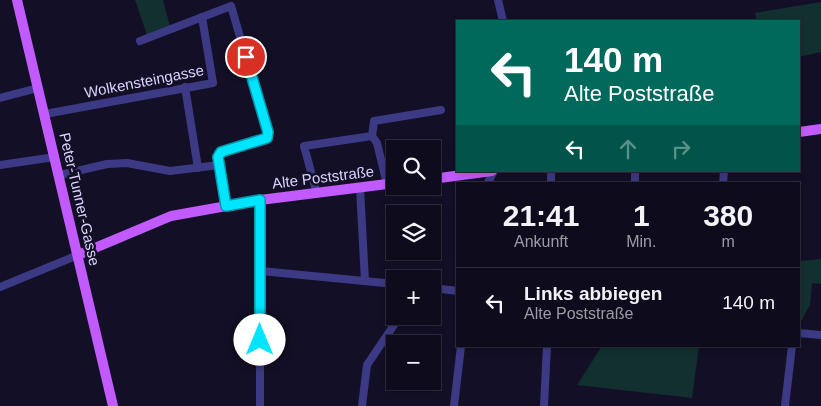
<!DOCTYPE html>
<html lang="de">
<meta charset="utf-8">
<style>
body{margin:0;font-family:Arial,sans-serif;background:#1c1929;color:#f1f3f6;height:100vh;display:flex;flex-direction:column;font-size:19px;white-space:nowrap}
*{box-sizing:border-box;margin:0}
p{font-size:16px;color:#9b9ba3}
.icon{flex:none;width:28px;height:28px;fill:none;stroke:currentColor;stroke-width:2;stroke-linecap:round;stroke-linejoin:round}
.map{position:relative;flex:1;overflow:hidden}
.side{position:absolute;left:456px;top:182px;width:344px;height:165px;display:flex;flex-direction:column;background:#0e0b1c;border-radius:0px;box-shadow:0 2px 8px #0003,0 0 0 1px #2e2b3b}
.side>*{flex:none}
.guide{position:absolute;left:456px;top:20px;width:344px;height:152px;border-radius:0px;box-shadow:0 2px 8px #0003,0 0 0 1px #2e2b3b;background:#00695c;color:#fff;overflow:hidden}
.buttons{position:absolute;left:386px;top:140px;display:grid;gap:10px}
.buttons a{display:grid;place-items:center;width:55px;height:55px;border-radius:0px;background:#0e0b1c;box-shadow:0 2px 8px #0003,0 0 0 1px #2e2b3b;font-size:25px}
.pin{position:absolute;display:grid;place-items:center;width:42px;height:42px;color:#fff;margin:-21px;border:2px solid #fff;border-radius:50%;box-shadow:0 1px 5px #0007}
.me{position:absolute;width:55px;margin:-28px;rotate:0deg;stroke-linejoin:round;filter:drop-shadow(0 0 4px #0008)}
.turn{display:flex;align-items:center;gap:18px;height:105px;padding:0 25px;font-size:22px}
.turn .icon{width:65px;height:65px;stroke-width:2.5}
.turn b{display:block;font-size:35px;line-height:42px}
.lanes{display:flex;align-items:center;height:48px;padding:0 25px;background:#0003;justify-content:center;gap:25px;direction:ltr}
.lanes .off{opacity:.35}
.eta{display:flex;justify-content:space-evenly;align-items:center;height:85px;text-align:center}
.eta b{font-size:30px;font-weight:700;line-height:35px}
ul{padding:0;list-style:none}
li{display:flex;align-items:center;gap:15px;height:70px;padding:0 25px;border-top:1px solid #2e2b3b}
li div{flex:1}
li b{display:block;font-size:19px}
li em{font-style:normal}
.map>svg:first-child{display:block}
</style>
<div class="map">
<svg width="821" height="406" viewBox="0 0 821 406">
<rect width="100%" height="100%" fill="#130f26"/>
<g fill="#12302f">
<path d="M 135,0 L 163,0 L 170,26 L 147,35 Z"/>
<path d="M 821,2 L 821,52 L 799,57 L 799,21 L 757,21 L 755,13 Z"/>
<path d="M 821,259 L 821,284 L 812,283 L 810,305 L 799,325 L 799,261 Z"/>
<path d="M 602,346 L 699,346 L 692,398 L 577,385 Z"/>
</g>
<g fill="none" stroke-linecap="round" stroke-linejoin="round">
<g stroke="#3d3a85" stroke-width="8">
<path d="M 498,0 L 503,21"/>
<path d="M 140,41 L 231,6 L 268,132 L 267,138 L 264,139 L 218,153 L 226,206"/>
<path d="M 185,87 L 198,168"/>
<path d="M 0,98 L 38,88"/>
<path d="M 45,114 L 213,83 L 202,17"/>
<path d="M 372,136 L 377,143 L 387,184"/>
<path d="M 0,165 L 55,157"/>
<path d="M 60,175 L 107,164 L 127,163 L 170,171 L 219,165"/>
<path d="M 487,184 L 494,171"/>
<path d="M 551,184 L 551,171"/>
<path d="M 635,184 L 635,171"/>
<path d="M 723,184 L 724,171"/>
<path d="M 360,188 L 365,281"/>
<path d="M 317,194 L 304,146 L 372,136 L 374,121 L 441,110"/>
<path d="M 261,271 L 395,284"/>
<path d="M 0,287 L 78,255"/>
<path d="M 432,288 L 458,291"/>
<path d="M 799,333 L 821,335"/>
<path d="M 260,406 L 260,200"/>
<path d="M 362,406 L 367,365 L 400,316"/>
<path d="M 454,406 L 461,346"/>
<path d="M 544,406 L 547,346"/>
<path d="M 785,406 L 792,346"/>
</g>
<g stroke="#c25bff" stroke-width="10">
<path d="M 17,0 L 113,406"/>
<path d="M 799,132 L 821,129"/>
<path d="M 432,179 L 492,171"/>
<path d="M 78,255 L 171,216 L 260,200 L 395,183"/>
</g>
</g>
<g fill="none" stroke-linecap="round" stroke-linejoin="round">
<g stroke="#0095a6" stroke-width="12">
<path id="route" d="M 246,57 L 268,132 L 267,138 L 221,152 L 218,157 L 226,206 L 260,200 L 260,340"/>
</g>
<use href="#route" stroke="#00e5ff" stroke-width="9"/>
</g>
<g text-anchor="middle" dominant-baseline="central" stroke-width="5" stroke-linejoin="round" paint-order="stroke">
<g font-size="15" fill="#d9d4ff" stroke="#130f26">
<text transform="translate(144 81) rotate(-11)">Wolkensteingasse</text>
<text transform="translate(323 177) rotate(-7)">Alte Poststraße</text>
<text transform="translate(80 199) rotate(77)">Peter-Tunner-Gasse</text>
</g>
</g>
</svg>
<div class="buttons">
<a><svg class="icon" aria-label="search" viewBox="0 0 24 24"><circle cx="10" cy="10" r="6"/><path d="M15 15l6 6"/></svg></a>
<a><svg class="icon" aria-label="layers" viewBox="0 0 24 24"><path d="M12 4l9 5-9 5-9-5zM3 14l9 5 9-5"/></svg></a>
<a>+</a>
<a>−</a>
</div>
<div class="pin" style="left:246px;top:57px;background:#d93025"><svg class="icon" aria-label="arrive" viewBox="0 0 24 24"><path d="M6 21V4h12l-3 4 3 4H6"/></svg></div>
<svg class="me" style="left:260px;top:340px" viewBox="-20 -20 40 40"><circle r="19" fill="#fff"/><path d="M0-13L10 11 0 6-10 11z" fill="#00e5ff"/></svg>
<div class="guide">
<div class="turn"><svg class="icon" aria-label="left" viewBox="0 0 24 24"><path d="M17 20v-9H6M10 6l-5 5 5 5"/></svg><div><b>140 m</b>Alte Poststraße</div></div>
<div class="lanes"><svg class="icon" aria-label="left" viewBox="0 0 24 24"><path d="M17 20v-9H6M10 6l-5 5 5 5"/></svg><svg class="icon off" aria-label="ahead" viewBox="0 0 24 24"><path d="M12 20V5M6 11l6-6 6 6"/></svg><svg class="icon off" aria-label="right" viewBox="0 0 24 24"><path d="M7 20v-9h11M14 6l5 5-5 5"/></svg></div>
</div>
<section class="side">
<div class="eta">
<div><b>21:41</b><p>Ankunft</p></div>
<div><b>1</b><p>Min.</p></div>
<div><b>380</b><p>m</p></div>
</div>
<ul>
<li><svg class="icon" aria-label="left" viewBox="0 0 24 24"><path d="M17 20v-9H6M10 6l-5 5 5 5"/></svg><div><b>Links abbiegen</b><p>Alte Poststraße</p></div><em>140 m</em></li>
</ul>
</section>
</div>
